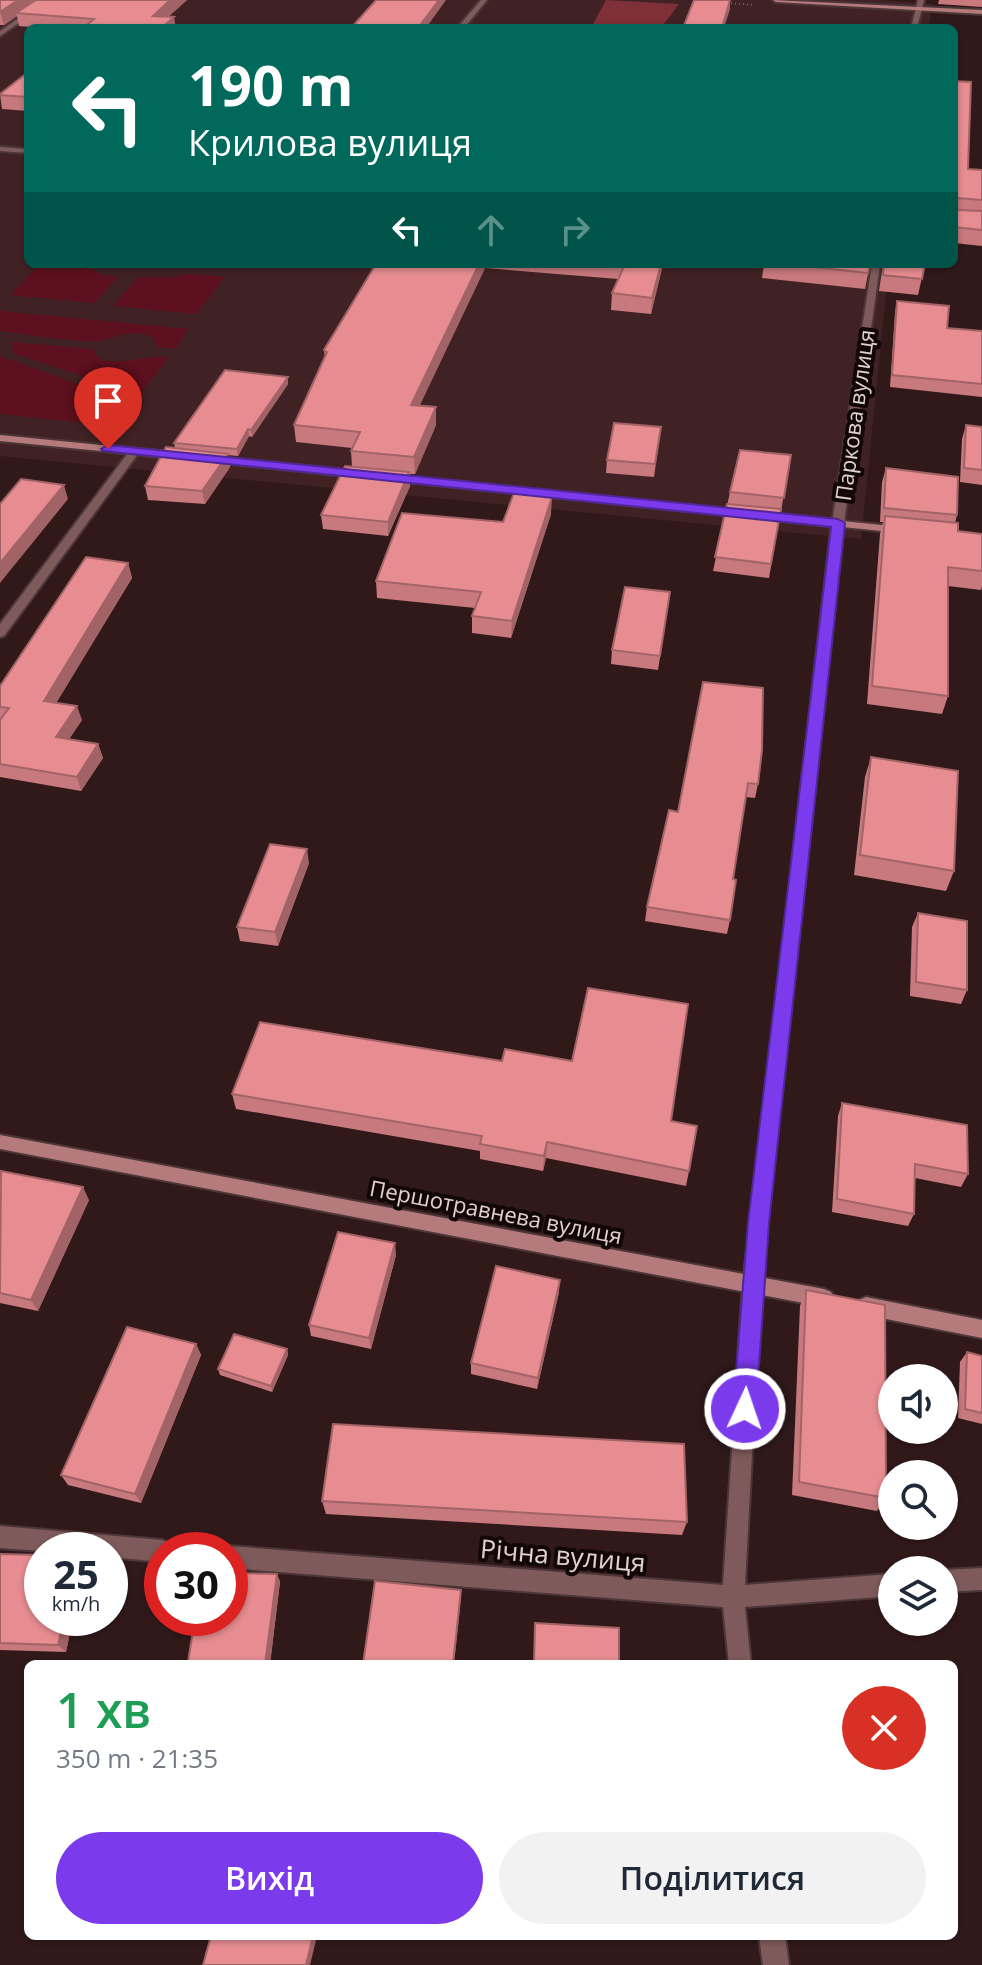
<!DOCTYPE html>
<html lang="uk">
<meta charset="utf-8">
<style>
body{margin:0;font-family:"Open Sans",sans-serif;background:#f2f2f3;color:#1f2937;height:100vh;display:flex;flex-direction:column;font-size:30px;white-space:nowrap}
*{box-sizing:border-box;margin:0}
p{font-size:26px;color:#747a83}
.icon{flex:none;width:44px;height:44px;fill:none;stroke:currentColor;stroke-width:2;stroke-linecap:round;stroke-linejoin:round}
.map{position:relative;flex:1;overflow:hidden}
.sheet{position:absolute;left:24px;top:1660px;width:934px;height:280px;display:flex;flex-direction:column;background:#fff;border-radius:12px;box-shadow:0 2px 6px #0004}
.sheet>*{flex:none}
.guide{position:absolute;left:24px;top:24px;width:934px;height:244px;border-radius:12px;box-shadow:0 2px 6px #0004;background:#00695c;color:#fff;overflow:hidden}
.buttons{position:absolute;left:878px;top:1364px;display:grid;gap:16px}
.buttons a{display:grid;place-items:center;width:80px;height:80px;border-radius:50%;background:#fff;box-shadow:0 2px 6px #0004;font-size:40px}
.speed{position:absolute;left:24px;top:1532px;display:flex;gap:16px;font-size:40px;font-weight:700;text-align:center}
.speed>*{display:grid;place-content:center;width:104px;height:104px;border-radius:50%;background:#fff;box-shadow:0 2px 6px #0004;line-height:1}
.speed small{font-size:20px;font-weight:400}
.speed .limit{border:12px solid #d22;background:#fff;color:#111}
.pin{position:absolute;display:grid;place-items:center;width:68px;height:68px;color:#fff;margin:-82px -34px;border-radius:50% 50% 50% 0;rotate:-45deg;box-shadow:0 0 8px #0007}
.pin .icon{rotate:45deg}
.me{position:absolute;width:88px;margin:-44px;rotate:3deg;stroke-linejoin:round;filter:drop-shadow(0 0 6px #0008)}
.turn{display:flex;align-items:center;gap:28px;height:168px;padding:0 32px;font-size:36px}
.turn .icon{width:104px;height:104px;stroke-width:2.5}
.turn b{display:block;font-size:56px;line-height:68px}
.lanes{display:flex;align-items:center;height:76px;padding:0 32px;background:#0003;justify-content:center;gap:40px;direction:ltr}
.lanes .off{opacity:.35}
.round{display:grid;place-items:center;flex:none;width:84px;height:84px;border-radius:42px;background:#f2f2f3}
.headline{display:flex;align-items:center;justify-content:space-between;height:136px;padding:0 32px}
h1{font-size:48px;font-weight:600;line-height:60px;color:#1e9e55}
.button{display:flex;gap:16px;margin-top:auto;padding:16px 32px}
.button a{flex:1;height:92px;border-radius:48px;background:#7c3aed;color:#fff;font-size:32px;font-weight:600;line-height:92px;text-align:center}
.button a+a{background:#f2f2f3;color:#1f2937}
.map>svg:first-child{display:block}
</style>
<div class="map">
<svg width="982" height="1965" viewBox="0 0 982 1965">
<rect width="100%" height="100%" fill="#31191a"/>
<path fill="#412224" d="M 0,0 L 879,0 L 933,4 L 928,28 L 28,28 L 28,264 L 889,264 L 861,539 L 0,456 Z"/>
<g fill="#5d101d">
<path d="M 40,264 L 87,267 L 102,275 L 118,276 L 95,303 L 10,295 Z"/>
<path d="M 186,274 L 225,277 L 196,314 L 113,306 L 138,277 L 173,277 Z"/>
<path d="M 0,311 L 189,329 L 175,349 L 157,347 L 153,338 C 133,328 119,336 99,341 C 85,344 19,333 0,331 Z"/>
<path d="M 12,342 L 93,349 L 98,358 C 122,368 144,354 169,357 L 139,395 L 13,353 Z"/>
<path d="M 0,356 L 133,404 L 116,426 L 0,414 Z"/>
</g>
<path fill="#7e2f37" d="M 606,0 L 679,4 L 661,28 L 591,28 Z"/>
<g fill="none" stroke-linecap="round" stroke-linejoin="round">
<g stroke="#4d3637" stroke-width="4">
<g id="street">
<path d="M 45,0 L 52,0 L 0,36 L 0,31 Z"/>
<path d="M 481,0 L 487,0 L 464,28 L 457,28 Z"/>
<path d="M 918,0 L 924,0 L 917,28 L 911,28 Z"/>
<path d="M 0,147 L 28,149 L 28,153 L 0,151 Z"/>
<path d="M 872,264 L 880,264 L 844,523 L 761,1284 L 745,1585 L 892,1574 L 892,1596 L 745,1607 L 751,1664 L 729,1664 L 723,1607 L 230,1568 L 230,1550 L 222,1550 L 230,1546 L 723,1585 L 743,1284 L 832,523 Z"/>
<path d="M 131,449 L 140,451 L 4,636 L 0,637 L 0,624 Z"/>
<path d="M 0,1526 L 162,1540 L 170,1543 L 172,1550 L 162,1550 L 162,1562 L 110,1557 L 110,1550 L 42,1551 L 0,1548 Z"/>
<path d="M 982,1568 L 982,1590 L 944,1592 L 944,1570 Z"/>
<path d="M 759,1936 L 785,1936 L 789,1965 L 763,1965 Z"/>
</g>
</g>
<g stroke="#4d3637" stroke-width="4">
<g id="secondary">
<path d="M 773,0 L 982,10 L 982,14 L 776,2 Z"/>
<path d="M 0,435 L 181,453 L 186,456 L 181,459 L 0,441 Z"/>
<path d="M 208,456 L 364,472 L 370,475 L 364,478 L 204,461 L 204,457 Z"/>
<path d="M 391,475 L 901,527 L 907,530 L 901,533 L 387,480 L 387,476 Z"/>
<path d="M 0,1135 L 824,1289 L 831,1292 L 834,1298 L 831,1304 L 824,1307 L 0,1149 Z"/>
<path d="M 866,1297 L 982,1320 L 982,1338 L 866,1315 L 859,1312 L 856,1306 L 859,1300 Z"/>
</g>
</g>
<path stroke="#745f5f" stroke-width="2" stroke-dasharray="1 3" stroke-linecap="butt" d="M 727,3 L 753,5"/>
<use href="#street" fill="#7f5a5b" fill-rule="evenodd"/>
<use href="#secondary" fill="#b57a7c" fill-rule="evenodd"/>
</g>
<g fill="#c7797d">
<path d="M 0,0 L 187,0 L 168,17 L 176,28 L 42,28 L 19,26 L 17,16 L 4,25 L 0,25 Z"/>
<path d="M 939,0 L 982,0 L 982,7 L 938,4 Z"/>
<path d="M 28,72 L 28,111 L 2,109 L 0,94 Z"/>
<path d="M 954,81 L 968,169 L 982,170 L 982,246 L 954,243 Z"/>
<path d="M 376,264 L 663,264 L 651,314 L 611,310 L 612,293 L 618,279 L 485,268 L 419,406 L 436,425 L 415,474 L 410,474 L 410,486 L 388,536 L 323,529 L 321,515 L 352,466 L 351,451 L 352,448 L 296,442 L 294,425 L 325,357 L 324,350 Z"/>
<path d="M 764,264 L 870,264 L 865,289 L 762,278 Z"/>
<path d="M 883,264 L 925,264 L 918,295 L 879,291 Z"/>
<path d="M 897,301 L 947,328 L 982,331 L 982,397 L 890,387 L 895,313 Z"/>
<path d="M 288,377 L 288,384 L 252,437 L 249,436 L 238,456 L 228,455 L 230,467 L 205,504 L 148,500 L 145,486 L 175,448 L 174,443 Z"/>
<path d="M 966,425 L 982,427 L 982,485 L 960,482 L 962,439 Z"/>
<path d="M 661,427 L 654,477 L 606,473 L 607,460 Z"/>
<path d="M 791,455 L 769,578 L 713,571 L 730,492 Z"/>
<path d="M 886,468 L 957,515 L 955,523 L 958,531 L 982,534 L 982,586 L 981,590 L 948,586 L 948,696 L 942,714 L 867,704 L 880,534 L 883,522 L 880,522 L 882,482 Z"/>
<path d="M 551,514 L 511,638 L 472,633 L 472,616 L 475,608 L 377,598 L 376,581 L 503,522 Z"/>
<path d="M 128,563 L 132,578 L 56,703 L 82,720 L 69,739 L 98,744 L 103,758 L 81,791 L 0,777 L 0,686 Z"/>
<path d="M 668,606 L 658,670 L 611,664 L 612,650 Z"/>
<path d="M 703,682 L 758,784 L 755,798 L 746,797 L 733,879 L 730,920 L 727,934 L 645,921 L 647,907 L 678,812 Z"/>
<path d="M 871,757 L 954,871 L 946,891 L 854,875 L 865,777 Z"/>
<path d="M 309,863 L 278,946 L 240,941 L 237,927 Z"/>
<path d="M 918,913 L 967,990 L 961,1004 L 910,996 L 912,927 Z"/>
<path d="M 232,1094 L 671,1121 L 689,1171 L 686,1186 L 546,1158 L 543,1171 L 480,1159 L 480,1151 L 236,1109 Z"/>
<path d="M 842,1103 L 968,1174 L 961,1187 L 915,1178 L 914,1214 L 908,1226 L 832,1212 L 838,1116 Z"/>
<path d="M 0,1172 L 89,1200 L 38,1311 L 0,1303 Z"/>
<path d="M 396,1255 L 371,1349 L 311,1336 L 309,1325 Z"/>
<path d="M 806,1290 L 886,1498 L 877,1511 L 792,1495 L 800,1306 Z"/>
<path d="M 559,1292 L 537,1389 L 471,1374 L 471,1363 Z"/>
<path d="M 196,1344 L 201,1355 L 141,1503 L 68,1485 L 61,1475 Z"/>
<path d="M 287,1349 L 288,1355 L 272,1392 L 220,1375 L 218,1369 Z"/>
<path d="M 967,1352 L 982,1356 L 982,1424 L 958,1418 L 960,1362 Z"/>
<path d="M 322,1501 L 687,1522 L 682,1535 L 326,1514 Z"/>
<path d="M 0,1554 L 42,1618 L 73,1618 L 66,1652 L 0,1650 Z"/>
<path d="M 277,1574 L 280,1582 L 270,1664 L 189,1664 L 188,1662 Z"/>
</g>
<g fill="#a26366">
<path d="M 18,0 L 40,0 L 16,13 L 17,16 L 4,25 L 0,12 Z"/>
<path d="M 170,0 L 187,0 L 156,28 L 153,16 Z"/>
<path d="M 439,0 L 446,0 L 426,28 L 418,28 Z"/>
<path d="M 730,0 L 730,9 L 724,28 L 722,28 Z"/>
<path d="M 174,17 L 176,28 L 161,28 Z"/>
<path d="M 479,264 L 485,264 L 485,268 L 412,422 L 411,405 Z"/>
<path d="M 661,264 L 663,264 L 651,314 L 652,298 Z"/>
<path d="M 288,377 L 288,384 L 252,437 L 251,430 Z"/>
<path d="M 436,407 L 436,425 L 415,474 L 414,457 Z"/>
<path d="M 248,429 L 249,436 L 238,456 L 237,449 Z"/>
<path d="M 228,454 L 230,467 L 205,504 L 202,491 Z"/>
<path d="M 409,472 L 410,486 L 388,536 L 388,522 Z"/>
<path d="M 64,485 L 68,499 L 0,583 L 0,563 Z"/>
<path d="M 552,497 L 551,514 L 511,638 L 512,621 Z"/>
<path d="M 128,563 L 132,578 L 49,715 L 44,701 Z"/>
<path d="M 77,706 L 82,720 L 61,751 L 56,737 Z"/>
<path d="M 98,744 L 103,758 L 81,791 L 77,777 Z"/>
<path d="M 307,849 L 309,863 L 278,946 L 275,932 Z"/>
<path d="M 547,1142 L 546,1158 L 543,1171 L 544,1156 Z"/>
<path d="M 83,1187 L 89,1200 L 38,1311 L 31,1300 Z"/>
<path d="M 395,1243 L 396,1255 L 371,1349 L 369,1338 Z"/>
<path d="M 560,1280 L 559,1292 L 537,1389 L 538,1378 Z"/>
<path d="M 196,1344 L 201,1355 L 141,1503 L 135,1494 Z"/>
<path d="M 287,1349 L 288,1355 L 272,1392 L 271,1386 Z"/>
<path d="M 277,1574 L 280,1582 L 270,1664 L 265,1664 Z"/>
<path d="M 461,1590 L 461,1598 L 454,1664 L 453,1664 Z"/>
<path d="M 64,1618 L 73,1618 L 66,1652 L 58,1645 Z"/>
<path d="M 313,1936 L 317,1936 L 310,1965 L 306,1965 Z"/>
</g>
<g fill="#e78d91" stroke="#a26366" stroke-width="2">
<path d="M 0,0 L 18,0 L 0,12 Z"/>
<path d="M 36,0 L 170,0 L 153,16 L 174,17 L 161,28 L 83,28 L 94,19 L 16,13 Z"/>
<path d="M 376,0 L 439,0 L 418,28 L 351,28 Z"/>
<path d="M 694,0 L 730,0 L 722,28 L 683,28 Z"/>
<path d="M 28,72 L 28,97 L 0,95 L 0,94 Z"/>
<path d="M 954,81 L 971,82 L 968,169 L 982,170 L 982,200 L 958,198 L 955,201 L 958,210 L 982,211 L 982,230 L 954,227 Z"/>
<path d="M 376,264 L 479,264 L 411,405 L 436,407 L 414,457 L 351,451 L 360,432 L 294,425 L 327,352 L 324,350 Z"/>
<path d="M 625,264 L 661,264 L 652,298 L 612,293 Z"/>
<path d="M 784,264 L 870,264 L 868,273 Z"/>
<path d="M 884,264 L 925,264 L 922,279 L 883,275 Z"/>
<path d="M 897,301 L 949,306 L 947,328 L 982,331 L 982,384 L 892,375 Z"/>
<path d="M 225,370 L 288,377 L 251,430 L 248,429 L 237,449 L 174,443 Z"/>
<path d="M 614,423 L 661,427 L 655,464 L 607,460 Z"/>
<path d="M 966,425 L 982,427 L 982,470 L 964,468 Z"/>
<path d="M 166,447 L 228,454 L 202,491 L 145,486 Z"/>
<path d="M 740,450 L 791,455 L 784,498 L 730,492 Z"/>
<path d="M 345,466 L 409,472 L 388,522 L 321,515 Z"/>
<path d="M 886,468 L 958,477 L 957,515 L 884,508 Z"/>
<path d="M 21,479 L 64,485 L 0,563 L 0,504 Z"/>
<path d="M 514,493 L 552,497 L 512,621 L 472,616 L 481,592 L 376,581 L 402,513 L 503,522 Z"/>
<path d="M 727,504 L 781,509 L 771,564 L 715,557 Z"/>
<path d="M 885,516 L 958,523 L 958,531 L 982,534 L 982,571 L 948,567 L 948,696 L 872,686 Z"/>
<path d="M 86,557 L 128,563 L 44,701 L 77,706 L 56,737 L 98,744 L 77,777 L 0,764 L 0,720 L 9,708 L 0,707 L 0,686 Z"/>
<path d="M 625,587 L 670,592 L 660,656 L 612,650 Z"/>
<path d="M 703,682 L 763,688 L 762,750 L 758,784 L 748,783 L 733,879 L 736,880 L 730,920 L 647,907 L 669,810 L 678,812 Z"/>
<path d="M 871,757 L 958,771 L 954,871 L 860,855 Z"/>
<path d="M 270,844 L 307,849 L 275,932 L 237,927 Z"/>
<path d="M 918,913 L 967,921 L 967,990 L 916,982 Z"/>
<path d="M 588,988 L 688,1004 L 671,1121 L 697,1126 L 689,1171 L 547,1142 L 544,1156 L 480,1144 L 482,1136 L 232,1094 L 260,1022 L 502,1061 L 505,1049 L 572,1061 Z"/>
<path d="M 842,1103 L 967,1125 L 968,1174 L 915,1164 L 914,1214 L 837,1199 Z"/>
<path d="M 1,1171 L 83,1187 L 31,1300 L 0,1293 Z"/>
<path d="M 338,1232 L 395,1243 L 369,1338 L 309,1325 Z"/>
<path d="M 496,1266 L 560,1280 L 538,1378 L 471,1363 Z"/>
<path d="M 806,1290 L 885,1305 L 886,1498 L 799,1482 Z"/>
<path d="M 127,1327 L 196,1344 L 135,1494 L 61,1475 Z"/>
<path d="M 234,1334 L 287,1349 L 271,1386 L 218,1369 Z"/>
<path d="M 967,1352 L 982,1356 L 982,1413 L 965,1409 Z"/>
<path d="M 333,1424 L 684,1444 L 687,1522 L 322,1501 Z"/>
<path d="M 0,1554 L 42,1555 L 42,1618 L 64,1618 L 58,1645 L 0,1643 Z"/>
<path d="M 230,1573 L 277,1574 L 265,1664 L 188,1662 L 195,1618 L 230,1618 Z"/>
<path d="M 375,1581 L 461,1590 L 453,1664 L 363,1664 Z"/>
<path d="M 535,1623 L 619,1628 L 619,1664 L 534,1664 Z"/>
<path d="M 211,1936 L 313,1936 L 306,1965 L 203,1965 Z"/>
</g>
<path fill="#7c3aed" stroke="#51269a" stroke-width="2" d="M 108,445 L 838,519 L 845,523 L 769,1223 L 756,1409 L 753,1417 L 745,1420 L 736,1417 L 733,1409 L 748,1223 L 831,527 L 103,451 L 101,449 Z"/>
<g text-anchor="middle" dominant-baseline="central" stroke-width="8" stroke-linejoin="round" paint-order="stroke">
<g font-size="22" fill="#e1d0d0" stroke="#110707">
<text transform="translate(854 415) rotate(-82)">Паркова вулиця</text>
<text transform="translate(496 1211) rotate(11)">Першотравнева вулиця</text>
</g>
<g font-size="26" fill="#e1d0d0" stroke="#110707">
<text transform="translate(563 1555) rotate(5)">Річна вулиця</text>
</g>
</g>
</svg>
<div class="buttons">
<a><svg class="icon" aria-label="sound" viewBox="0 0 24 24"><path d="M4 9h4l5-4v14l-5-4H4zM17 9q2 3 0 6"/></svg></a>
<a><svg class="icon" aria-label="search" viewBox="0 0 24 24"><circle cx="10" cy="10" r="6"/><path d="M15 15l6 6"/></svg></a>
<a><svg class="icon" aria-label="layers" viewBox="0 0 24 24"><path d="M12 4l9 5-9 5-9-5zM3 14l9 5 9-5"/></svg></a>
</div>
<div class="speed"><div>25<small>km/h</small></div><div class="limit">30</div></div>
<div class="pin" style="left:108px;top:449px;background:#d93025"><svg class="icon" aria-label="arrive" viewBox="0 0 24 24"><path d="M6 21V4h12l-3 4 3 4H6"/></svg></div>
<svg class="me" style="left:745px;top:1409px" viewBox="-20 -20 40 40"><circle r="17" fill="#7c3aed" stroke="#fff" stroke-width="3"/><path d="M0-11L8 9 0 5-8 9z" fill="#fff"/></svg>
<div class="guide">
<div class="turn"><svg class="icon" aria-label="left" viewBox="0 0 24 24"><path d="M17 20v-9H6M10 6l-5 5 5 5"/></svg><div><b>190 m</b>Крилова вулиця</div></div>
<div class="lanes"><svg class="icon" aria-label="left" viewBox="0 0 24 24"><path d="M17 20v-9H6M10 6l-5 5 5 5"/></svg><svg class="icon off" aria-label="ahead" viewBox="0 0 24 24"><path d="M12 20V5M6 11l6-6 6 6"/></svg><svg class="icon off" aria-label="right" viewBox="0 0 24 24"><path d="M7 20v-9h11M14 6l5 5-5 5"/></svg></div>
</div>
<section class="sheet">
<div class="headline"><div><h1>1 хв</h1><p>350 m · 21:35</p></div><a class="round" style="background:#d93025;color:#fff"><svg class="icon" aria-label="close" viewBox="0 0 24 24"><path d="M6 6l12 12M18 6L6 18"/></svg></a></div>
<div class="button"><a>Вихід</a><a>Поділитися</a></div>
</section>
</div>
